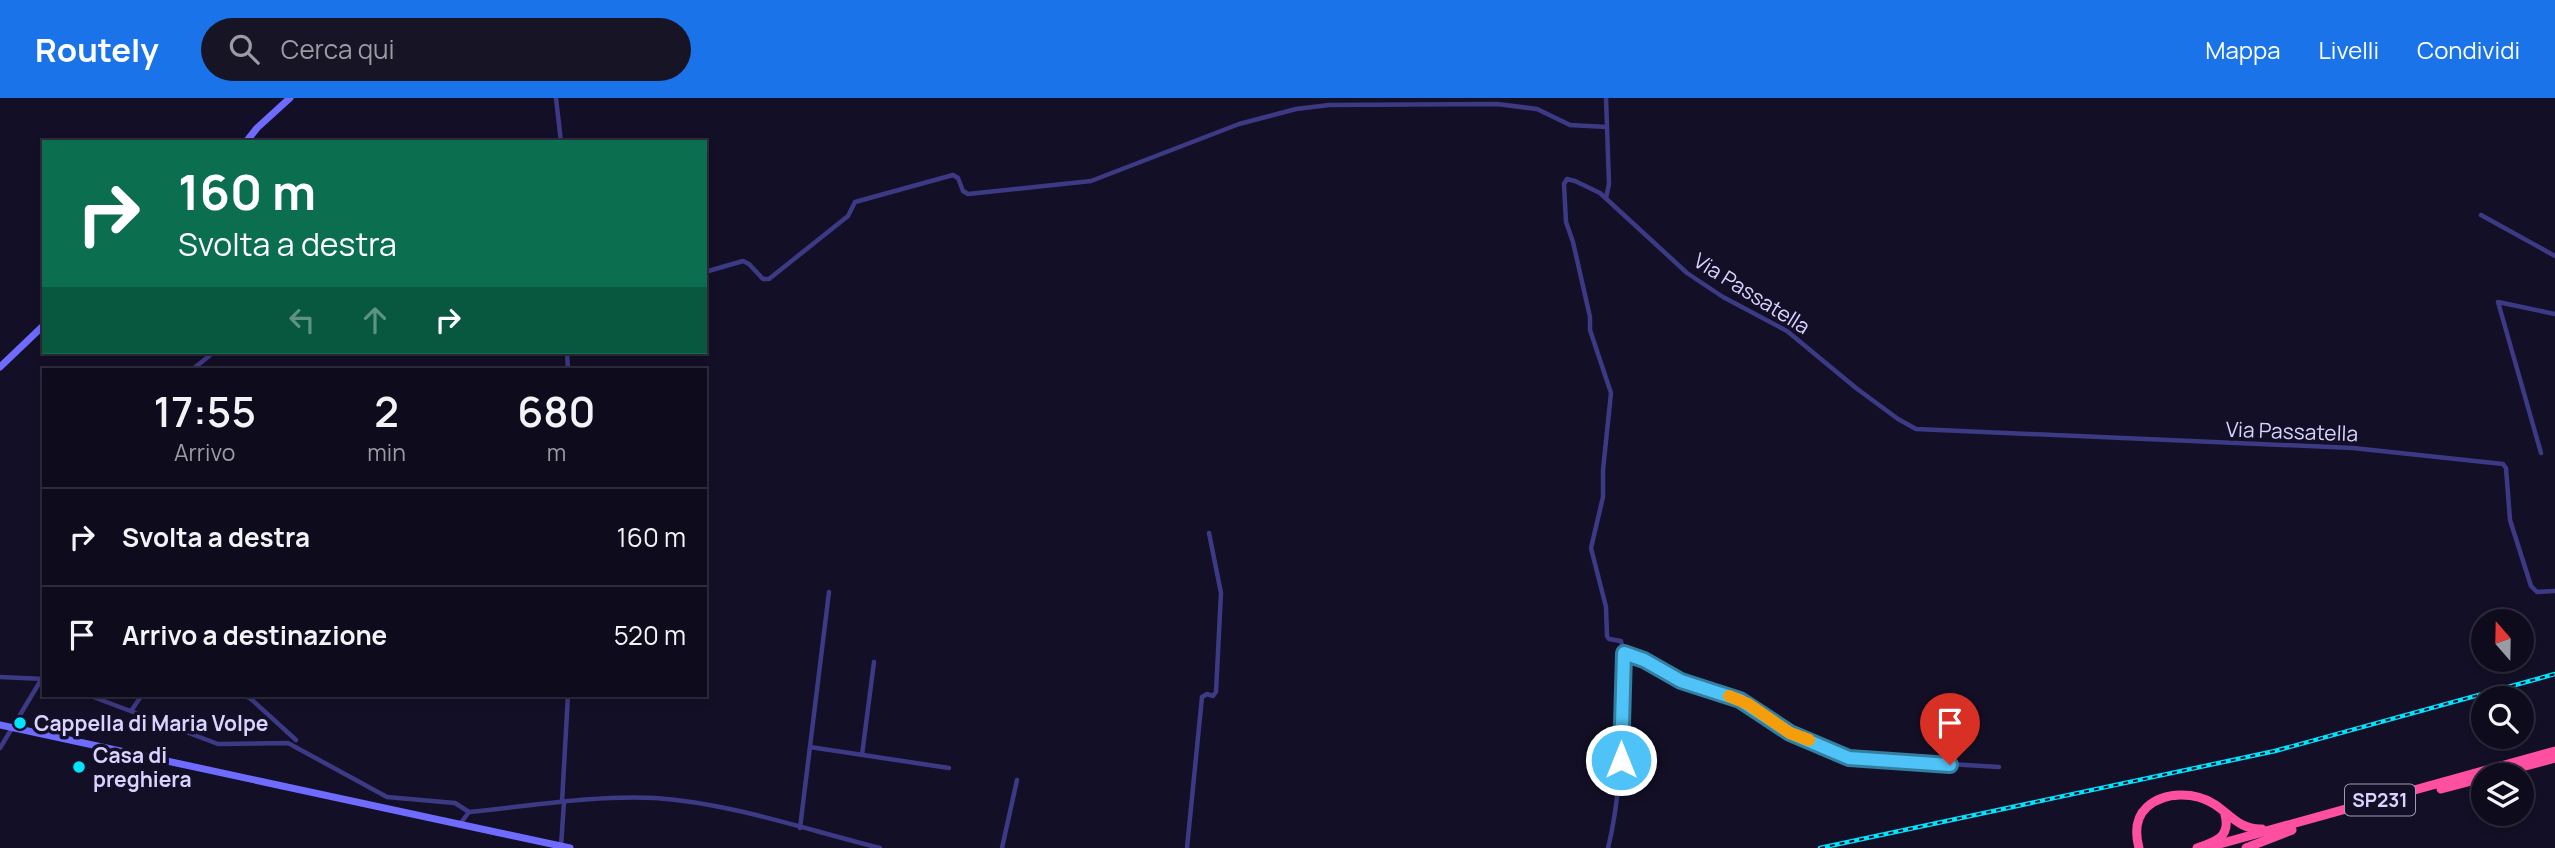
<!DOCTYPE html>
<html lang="it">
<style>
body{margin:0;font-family:Manrope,sans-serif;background:#171425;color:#f1f3f6;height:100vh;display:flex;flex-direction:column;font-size:26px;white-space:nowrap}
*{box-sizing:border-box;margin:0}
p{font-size:23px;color:#9b9ba3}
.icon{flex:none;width:38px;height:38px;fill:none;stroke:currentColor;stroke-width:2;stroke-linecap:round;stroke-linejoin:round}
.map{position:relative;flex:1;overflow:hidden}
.side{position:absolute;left:42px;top:270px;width:665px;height:329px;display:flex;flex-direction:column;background:#0e0b1c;border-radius:0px;box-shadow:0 4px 10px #0003,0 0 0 2px #2e2b3b}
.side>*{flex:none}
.top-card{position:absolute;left:42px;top:42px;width:665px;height:214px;border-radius:0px;box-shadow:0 4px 10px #0003,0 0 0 2px #2e2b3b;background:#0b6e4f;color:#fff;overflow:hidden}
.needle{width:46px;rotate:340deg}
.controls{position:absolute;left:2471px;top:511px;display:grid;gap:14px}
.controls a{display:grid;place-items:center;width:63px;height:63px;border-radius:50%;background:#0e0b1c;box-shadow:0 4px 10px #0003,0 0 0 2px #2e2b3b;font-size:35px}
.pin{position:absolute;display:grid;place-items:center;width:60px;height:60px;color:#fff;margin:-72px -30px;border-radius:50% 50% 50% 0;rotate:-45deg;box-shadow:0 0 7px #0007}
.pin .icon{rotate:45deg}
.me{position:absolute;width:77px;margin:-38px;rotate:0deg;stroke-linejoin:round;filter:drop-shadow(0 0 5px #0008)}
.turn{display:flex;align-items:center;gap:24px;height:147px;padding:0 21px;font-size:32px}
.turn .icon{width:91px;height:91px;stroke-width:2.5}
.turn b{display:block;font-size:49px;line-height:60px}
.lanes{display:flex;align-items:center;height:66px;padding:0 21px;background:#0003;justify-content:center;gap:35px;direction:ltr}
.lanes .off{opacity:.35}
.eta{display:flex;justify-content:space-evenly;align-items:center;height:119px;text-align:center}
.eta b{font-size:42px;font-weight:600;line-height:49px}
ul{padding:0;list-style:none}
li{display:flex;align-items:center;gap:21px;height:98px;padding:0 21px;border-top:2px solid #2e2b3b}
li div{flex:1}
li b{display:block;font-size:26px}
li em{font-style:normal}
header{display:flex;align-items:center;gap:42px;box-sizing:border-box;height:98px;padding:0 35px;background:#1a73e8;color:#fff}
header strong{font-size:33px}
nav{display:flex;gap:38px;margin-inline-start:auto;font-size:24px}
.search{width:490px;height:63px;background:#171425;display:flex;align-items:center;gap:18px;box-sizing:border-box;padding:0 24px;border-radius:38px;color:#9b9ba3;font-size:26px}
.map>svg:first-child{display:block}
</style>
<header>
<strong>Routely</strong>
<div class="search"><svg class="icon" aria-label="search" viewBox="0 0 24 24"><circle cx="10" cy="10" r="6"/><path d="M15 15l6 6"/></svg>Cerca qui</div>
<nav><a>Mappa</a><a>Livelli</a><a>Condividi</a></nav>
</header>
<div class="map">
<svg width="2555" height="750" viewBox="0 0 2555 750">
<rect width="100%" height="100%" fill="#130f26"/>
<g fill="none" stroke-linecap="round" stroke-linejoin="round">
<g stroke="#3d3a85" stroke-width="4.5">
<path d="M 556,0 L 561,44"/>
<path d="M 1606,100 L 1609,86 L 1606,0"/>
<path d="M 2481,117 L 2555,158"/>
<path d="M 705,174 L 743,163 L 749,166 L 763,181 L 769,181 L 848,118 L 855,104 L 953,77 L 958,80 L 963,93 L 968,96 L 1091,83 L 1239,26 L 1296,11 L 1329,7 L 1497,6 L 1537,11 L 1570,27 L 1606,29"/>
<path d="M 567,254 L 568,271"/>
<path d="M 193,271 L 214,254"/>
<path d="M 2541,355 L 2498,204 L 2555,216"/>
<path d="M 1624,555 L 1644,562 L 1681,583 L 1740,602 L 1790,635 L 1849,660 L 1999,669"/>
<path d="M 0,579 L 44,581"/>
<path d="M 88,597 L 218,646 L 288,645 L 387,699 L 455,705 L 469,714 C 530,708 594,697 655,700 C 731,705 807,732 880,750"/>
<path d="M 243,597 L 251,601 L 296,642"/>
<path d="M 131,613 L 142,597"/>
<path d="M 810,649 L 949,670"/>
<path d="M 0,650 L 44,577"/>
<path d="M 862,657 L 874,564"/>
<path d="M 562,704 L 568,597"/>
<path d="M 460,726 L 469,714"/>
<path d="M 800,730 L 829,494"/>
<path d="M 561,748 L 564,704"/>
<path d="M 1002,750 L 1017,682"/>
<path d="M 1187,750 L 1202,599 L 1207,596 L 1213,598 L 1216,594 L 1221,495 L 1209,435"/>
<path d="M 1608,750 C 1624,686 1620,620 1624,555 L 1621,543 L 1609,541 L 1607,538 L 1606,509 L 1591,450 L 1603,399 L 1603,372 L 1611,295 L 1590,232 L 1590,219 L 1573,144 L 1566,124 L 1564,86 L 1567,81 L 1575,83 L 1600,95 L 1687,175 L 1723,199 L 1787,233 L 1856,290 L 1898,321 L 1916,331 L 2353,350 L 2503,366 L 2506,370 L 2510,422 L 2531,488 L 2537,494 L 2555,493"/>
</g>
<g stroke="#6f6bff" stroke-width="7">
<path d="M 246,44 L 257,30 L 290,0"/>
<path d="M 0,269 L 44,227"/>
<path d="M 0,627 L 570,750"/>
</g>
<g stroke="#ff4fa3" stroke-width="9">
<path d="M 2492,677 L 2555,660"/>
<path d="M 2441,691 L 2483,680"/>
<path d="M 2139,750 C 2135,735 2135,720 2147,709 C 2165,693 2195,694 2214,706 C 2231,717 2240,732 2262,731"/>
<path d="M 2197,750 C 2215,744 2231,739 2225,717"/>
<path d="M 2205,750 L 2555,653"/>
<path d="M 2246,750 L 2292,732"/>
</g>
<g stroke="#00e5ff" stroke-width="4.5">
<path id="rail" d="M 1820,750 L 2275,653 L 2555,576"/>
</g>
<use href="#rail" stroke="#130f26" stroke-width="2" stroke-dasharray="5" stroke-linecap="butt"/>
</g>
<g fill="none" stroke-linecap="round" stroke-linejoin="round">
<g stroke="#337fa1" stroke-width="18">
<path id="route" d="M 1621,662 L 1624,555 L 1644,562 L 1681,583 L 1740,602 L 1790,635 L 1849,660 L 1950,667"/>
</g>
<use href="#route" stroke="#4fc3f7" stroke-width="12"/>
<path stroke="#f59e0b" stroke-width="12" d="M 1729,598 L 1748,606 L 1790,635 L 1809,642"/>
</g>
<g fill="#00e5ff" stroke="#130f26" stroke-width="2.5">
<circle cx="20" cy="625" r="7"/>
<circle cx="79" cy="669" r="7"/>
</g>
<g text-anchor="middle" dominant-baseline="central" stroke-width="7" stroke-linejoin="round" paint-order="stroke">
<rect fill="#130f26" stroke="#9e99be" stroke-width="2" x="2345" y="686.5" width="70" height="31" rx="5"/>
<g font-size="19" font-weight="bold" fill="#d9d4ff">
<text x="2380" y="702">SP231</text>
</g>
<g font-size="21" fill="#d9d4ff" stroke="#130f26">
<text transform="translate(1752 195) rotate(32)">Via Passatella</text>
<text transform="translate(2292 333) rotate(2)">Via Passatella</text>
</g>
<g font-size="21" font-weight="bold" fill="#d9d4ff" stroke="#130f26" text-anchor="start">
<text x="34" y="625">Cappella di Maria Volpe</text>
<text x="93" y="657">Casa di<tspan x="93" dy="24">preghiera</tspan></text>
</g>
</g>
</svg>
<div class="controls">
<a><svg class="needle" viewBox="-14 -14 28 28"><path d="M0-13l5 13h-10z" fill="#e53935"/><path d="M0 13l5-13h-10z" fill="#9b9ba3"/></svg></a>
<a><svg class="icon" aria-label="search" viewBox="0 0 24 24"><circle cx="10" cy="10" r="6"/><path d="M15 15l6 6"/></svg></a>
<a><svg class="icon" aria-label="layers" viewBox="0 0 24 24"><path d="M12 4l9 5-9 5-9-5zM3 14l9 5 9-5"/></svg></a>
</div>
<div class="pin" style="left:1950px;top:667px;background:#d93025"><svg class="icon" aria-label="arrive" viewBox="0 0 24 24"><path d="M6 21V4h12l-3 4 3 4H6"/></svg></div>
<svg class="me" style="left:1621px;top:662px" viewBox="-20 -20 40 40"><circle r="17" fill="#4fc3f7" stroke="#fff" stroke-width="3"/><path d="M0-11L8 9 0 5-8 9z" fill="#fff"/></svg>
<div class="top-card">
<div class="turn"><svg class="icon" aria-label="right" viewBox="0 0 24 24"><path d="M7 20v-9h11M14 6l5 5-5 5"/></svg><div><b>160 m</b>Svolta a destra</div></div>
<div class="lanes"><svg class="icon off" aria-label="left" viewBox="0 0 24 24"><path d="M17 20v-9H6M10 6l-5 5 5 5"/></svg><svg class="icon off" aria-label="ahead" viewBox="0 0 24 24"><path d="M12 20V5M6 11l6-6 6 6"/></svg><svg class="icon" aria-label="right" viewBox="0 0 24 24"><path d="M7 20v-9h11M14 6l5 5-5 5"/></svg></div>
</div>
<section class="side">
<div class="eta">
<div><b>17:55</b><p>Arrivo</p></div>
<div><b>2</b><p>min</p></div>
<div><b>680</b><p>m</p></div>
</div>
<ul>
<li><svg class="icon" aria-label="right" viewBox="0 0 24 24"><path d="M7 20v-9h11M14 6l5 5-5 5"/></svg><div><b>Svolta a destra</b></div><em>160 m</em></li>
<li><svg class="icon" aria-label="arrive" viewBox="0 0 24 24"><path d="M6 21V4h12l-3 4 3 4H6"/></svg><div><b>Arrivo a destinazione</b></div><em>520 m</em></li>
</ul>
</section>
</div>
